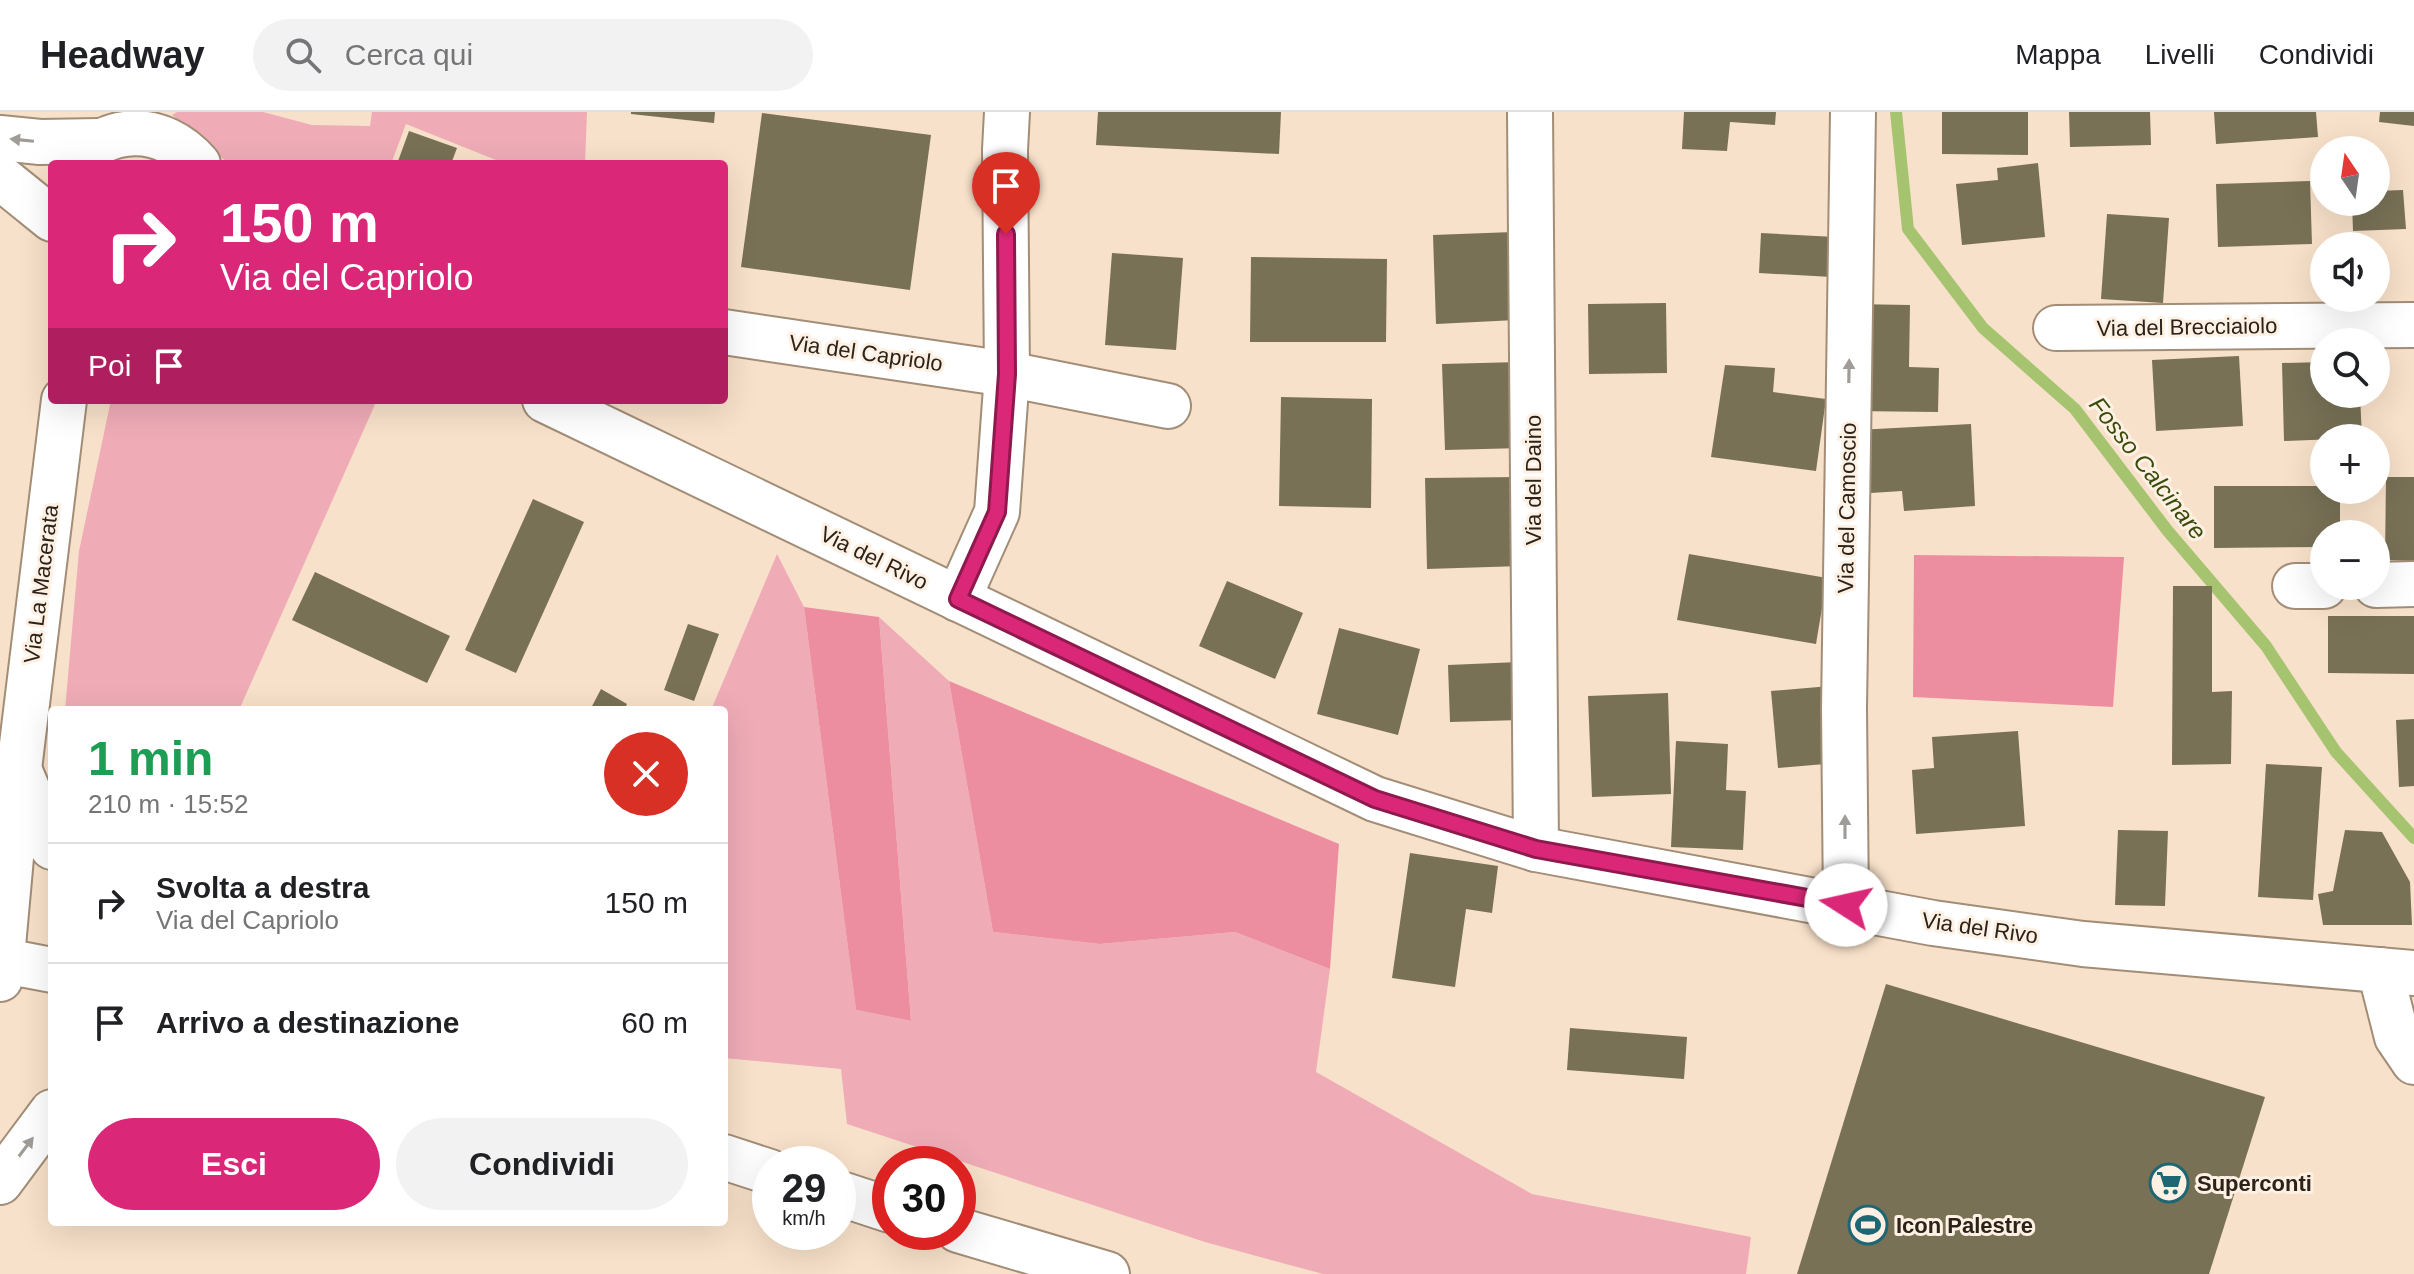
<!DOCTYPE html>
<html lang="it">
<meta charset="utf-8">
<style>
body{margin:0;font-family:Helvetica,sans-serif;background:#f2f2f2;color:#202124;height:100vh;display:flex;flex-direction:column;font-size:30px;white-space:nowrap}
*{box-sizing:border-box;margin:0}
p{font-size:26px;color:#757577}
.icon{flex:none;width:44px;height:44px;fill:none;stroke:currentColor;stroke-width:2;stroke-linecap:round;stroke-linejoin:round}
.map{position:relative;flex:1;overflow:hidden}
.sheet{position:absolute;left:48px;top:594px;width:680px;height:520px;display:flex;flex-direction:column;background:#fff;border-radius:8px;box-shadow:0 8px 32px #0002}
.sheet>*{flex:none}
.hud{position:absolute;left:48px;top:48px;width:680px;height:244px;border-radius:8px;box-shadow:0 8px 32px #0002;background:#db2777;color:#fff;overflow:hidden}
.needle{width:52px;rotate:347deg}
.controls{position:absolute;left:2310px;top:24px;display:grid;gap:16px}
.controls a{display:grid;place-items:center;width:80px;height:80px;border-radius:50%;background:#fff;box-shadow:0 8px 32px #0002;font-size:40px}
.speed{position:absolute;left:752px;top:1034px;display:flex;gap:16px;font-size:40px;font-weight:700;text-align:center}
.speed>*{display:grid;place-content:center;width:104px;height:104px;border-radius:50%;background:#fff;box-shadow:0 8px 32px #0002;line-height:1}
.speed small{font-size:20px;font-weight:400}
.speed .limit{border:12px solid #d22;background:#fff;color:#111}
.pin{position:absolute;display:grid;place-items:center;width:68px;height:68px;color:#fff;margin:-82px -34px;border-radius:50% 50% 50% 0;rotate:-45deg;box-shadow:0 0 8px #0007}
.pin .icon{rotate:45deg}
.me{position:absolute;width:88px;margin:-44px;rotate:280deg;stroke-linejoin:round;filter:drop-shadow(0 0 6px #0008)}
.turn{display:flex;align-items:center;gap:28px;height:168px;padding:0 40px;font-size:36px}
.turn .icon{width:104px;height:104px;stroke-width:2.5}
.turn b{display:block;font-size:56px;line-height:68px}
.then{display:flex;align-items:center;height:76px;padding:0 40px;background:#0003;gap:16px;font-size:30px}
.round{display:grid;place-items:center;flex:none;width:84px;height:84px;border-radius:42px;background:#f2f2f2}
.head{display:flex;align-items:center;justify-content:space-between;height:136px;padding:0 40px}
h1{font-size:48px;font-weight:700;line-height:60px;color:#1e9e55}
.primary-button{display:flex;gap:16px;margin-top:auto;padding:16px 40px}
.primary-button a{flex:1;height:92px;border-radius:48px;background:#db2777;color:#fff;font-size:32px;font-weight:700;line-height:92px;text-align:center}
.primary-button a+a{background:#f2f2f2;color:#202124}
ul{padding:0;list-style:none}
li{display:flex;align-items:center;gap:24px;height:120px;padding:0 40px;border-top:2px solid #e0e0e0}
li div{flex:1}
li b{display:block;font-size:30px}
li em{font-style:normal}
header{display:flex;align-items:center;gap:48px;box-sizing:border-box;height:112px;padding:0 40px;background:#fff;border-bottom:2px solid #e0e0e0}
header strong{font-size:38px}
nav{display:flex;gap:44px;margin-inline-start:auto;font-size:28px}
.search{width:560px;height:72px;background:#f2f2f2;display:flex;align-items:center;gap:20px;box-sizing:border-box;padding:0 28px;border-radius:44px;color:#757577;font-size:30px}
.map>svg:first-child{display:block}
</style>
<header>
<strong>Headway</strong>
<div class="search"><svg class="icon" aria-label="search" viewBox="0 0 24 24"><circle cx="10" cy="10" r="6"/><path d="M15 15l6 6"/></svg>Cerca qui</div>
<nav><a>Mappa</a><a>Livelli</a><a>Condividi</a></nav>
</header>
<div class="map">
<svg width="2414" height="1162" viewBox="0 0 2414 1162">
<rect width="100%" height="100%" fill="#f8e1ca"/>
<g fill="#efacb7">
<path d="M 177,0 L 263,0 L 312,13 L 370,14 L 372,0 L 587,0 L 585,52 L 506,52 L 406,12 L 391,52 L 229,52 L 172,3 Z"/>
<path d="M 111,288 L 377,288 L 239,598 L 65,598 L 79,439 Z"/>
<path d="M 777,442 L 804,495 L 856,898 L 911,909 L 879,505 L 949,569 L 993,820 L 1100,832 L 1235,820 L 1330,857 L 1316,960 L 1532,1082 L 1751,1125 L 1746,1162 L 1323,1162 L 1205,1130 L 847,1012 L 841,957 L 724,946 L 724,598 L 711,598 Z"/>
</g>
<g fill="#ed8ea0">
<path d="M 1914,443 L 2124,445 L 2113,595 L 1913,585 Z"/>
<path d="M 804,495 L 879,505 L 911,909 L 856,898 Z"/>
<path d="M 949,569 L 1339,732 L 1330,857 L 1235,820 L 1100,832 L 993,820 Z"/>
</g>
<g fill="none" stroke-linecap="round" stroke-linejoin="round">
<path stroke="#a6c46f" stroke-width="12" d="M 1896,0 L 1908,117 L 1983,216 L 2075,297 L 2167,418 L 2266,534 L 2336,640 L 2414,726"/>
</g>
<g fill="#787156">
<path d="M 631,0 L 715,0 L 714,11 L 631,2 Z"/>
<path d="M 1098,0 L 1281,0 L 1279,42 L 1096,33 Z"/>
<path d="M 1684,0 L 1776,0 L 1775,13 L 1730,10 L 1727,39 L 1682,37 Z"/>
<path d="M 1942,0 L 2028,0 L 2028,43 L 1942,42 Z"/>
<path d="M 2069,0 L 2150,0 L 2151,33 L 2070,35 Z"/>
<path d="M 2214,0 L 2316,0 L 2318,25 L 2216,32 Z"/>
<path d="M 2380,0 L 2414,0 L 2414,14 L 2379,10 Z"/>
<path d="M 762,1 L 931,23 L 910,178 L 741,155 Z"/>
<path d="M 409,19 L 457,36 L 451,52 L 397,52 Z"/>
<path d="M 2038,51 L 2045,125 L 1962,133 L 1956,72 L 1998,68 L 1997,56 Z"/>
<path d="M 2310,69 L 2312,132 L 2218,135 L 2216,72 Z"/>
<path d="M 2403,78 L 2406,117 L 2353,119 L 2352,90 L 2376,90 L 2376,79 Z"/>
<path d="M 2107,102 L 2169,106 L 2163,191 L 2101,187 Z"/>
<path d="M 1513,120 L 1516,208 L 1436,212 L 1433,123 Z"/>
<path d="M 1761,121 L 1835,125 L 1832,165 L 1759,161 Z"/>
<path d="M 1112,141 L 1183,146 L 1176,238 L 1105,233 Z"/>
<path d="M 1251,145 L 1387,147 L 1386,230 L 1250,230 Z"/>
<path d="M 1666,191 L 1667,261 L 1589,262 L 1588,192 Z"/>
<path d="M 1853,192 L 1910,193 L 1909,255 L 1939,256 L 1938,300 L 1851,299 Z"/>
<path d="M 2239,244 L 2243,314 L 2156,319 L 2152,248 Z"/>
<path d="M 1520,250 L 1522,336 L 1445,338 L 1442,252 Z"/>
<path d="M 2324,250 L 2324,282 L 2360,282 L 2362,326 L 2284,329 L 2282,251 Z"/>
<path d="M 1725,253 L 1775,256 L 1773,280 L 1826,287 L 1816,359 L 1711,345 Z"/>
<path d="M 1281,285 L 1372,287 L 1371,396 L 1279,394 Z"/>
<path d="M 1971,312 L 1975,394 L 1904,399 L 1902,379 L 1855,382 L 1857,318 Z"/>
<path d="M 1519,365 L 1521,454 L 1427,457 L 1425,366 Z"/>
<path d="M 2386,365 L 2414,365 L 2414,449 L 2385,448 Z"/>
<path d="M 2214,374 L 2324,374 L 2324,378 L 2340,378 L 2340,422 L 2324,422 L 2324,435 L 2214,436 Z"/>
<path d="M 533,387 L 584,410 L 516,561 L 465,538 Z"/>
<path d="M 1689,442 L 1827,466 L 1816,532 L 1677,508 Z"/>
<path d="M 315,460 L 450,524 L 427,571 L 292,508 Z"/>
<path d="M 1227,469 L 1303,501 L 1275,567 L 1199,534 Z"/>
<path d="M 2173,474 L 2212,474 L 2212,580 L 2232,579 L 2231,652 L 2172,653 Z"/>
<path d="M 2328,504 L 2414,504 L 2414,562 L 2328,561 Z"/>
<path d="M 688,512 L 719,522 L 694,589 L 664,578 Z"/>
<path d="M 1339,516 L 1420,537 L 1398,623 L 1317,602 Z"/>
<path d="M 1519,550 L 1521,608 L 1450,610 L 1448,553 Z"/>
<path d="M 1830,574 L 1837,651 L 1778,656 L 1771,579 Z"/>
<path d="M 601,577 L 627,592 L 624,598 L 590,598 Z"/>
<path d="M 1668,581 L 1671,682 L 1592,685 L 1588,584 Z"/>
<path d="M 2414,607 L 2414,674 L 2399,675 L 2396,608 Z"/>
<path d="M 2018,619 L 2025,714 L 1916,722 L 1912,658 L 1934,656 L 1932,625 Z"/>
<path d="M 1676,629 L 1728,632 L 1726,678 L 1746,679 L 1743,738 L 1671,735 Z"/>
<path d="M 2266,652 L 2322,655 L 2313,788 L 2258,785 Z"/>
<path d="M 2118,718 L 2168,719 L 2165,794 L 2115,793 Z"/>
<path d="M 2345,718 L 2382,720 L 2410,770 L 2412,813 L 2323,813 L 2318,782 L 2333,779 Z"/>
<path d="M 1410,741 L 1498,754 L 1492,801 L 1466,797 L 1455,875 L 1392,866 Z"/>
<path d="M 1886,872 L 2265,985 L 2209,1162 L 1797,1162 Z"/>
<path d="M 1570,916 L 1687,925 L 1684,967 L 1567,958 Z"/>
</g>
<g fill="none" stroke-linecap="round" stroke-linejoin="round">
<g stroke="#a28d77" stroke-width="48">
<g id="minor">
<path d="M 1530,0 L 1536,737"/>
<path d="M 0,26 L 40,30 L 100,29"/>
<path d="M 72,52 C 108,12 161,10 198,52"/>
<path d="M 0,65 L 52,107"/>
<path d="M 2056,216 L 2414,213"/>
<path d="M 724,220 L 1007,262 L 1168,294"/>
<path d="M 545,288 L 1375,687 L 1536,737 L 1933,811 L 2083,832 L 2414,861"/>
<path d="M 2376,473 L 2414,472"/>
<path d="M 2295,474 L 2324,474"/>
<path d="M 958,487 L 997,400 L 1007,262 L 1005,38 L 1007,0"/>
<path d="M 21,662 L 52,735"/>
<path d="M 1846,793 L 1844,597 L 1853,0"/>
<path d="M 0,848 L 52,858"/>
<path d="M 2380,858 L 2397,925 L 2414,950"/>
<path d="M 0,867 L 19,657 L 64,288"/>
<path d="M 724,1045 L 770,1060"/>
<path d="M 0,1070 L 52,1000"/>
<path d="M 838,1081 L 890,1098"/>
<path d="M 958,1118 L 1107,1162"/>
</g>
</g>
<use href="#minor" stroke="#fff" stroke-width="44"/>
</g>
<defs><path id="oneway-solid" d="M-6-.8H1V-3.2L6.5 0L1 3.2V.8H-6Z" transform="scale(2)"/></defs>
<g fill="#a09c98">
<use href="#oneway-solid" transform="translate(22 28) rotate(-174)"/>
<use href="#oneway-solid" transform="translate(1849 259) rotate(-89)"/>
<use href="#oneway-solid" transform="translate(1845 715) rotate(-90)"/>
<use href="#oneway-solid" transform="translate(26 1035) rotate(-53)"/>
</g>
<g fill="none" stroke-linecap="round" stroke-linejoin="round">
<g stroke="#8e194d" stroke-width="20">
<path id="route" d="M 1006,122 L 1007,262 L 997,400 L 958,487 L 1375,687 L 1536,737 L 1846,793"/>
</g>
<use href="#route" stroke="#db2777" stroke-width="14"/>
</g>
<defs>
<g id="supermarket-ring" transform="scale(2)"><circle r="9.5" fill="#fef0e2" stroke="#1d6673" stroke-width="1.5"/><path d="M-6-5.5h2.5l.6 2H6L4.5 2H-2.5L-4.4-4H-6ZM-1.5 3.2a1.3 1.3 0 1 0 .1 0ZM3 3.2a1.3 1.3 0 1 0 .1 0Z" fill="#1d6673"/></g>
<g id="stadium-ring" transform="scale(2)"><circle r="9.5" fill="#fef0e2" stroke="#1d6673" stroke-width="1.5"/><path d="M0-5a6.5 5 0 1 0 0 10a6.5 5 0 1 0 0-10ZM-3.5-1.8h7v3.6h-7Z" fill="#1d6673"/></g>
</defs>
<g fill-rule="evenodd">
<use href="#supermarket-ring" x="2169" y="1071"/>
<use href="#stadium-ring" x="1868" y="1113"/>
</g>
<g text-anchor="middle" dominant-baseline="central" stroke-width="6" stroke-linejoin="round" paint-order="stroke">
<g font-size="22" fill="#2b231a" stroke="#fef0e2">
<text transform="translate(2187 215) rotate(-1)">Via del Brecciaiolo</text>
<text transform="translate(866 241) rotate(8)">Via del Capriolo</text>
<text transform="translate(1533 368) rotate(-90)">Via del Daino</text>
<text transform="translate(1847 396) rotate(-89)">Via del Camoscio</text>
<text transform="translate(874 446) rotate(26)">Via del Rivo</text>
<text transform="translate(41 472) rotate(-83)">Via La Macerata</text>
<text transform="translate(1980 816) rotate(8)">Via del Rivo</text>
</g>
<g font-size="22" font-weight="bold" fill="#2b231a" stroke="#fef0e2" text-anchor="start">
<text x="2197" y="1071">Superconti</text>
<text x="1896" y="1113">Icon Palestre</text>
</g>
<g font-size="24" font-style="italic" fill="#394b0c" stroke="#fef0e2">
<text transform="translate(2148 356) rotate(52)">Fosso Calcinare</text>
</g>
</g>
</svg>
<div class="controls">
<a><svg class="needle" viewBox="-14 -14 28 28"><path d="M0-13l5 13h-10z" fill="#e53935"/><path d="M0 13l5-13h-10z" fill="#757577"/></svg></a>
<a><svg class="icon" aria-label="sound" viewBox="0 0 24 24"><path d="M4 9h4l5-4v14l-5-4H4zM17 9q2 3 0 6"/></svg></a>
<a><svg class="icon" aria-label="search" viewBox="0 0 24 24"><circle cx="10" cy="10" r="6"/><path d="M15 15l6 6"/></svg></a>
<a>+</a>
<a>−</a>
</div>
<div class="speed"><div>29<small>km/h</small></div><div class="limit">30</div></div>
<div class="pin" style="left:1006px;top:122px;background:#d93025"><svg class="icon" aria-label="arrive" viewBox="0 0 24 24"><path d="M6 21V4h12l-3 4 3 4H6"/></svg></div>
<svg class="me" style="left:1846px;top:793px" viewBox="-20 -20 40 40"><circle r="19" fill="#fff"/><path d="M0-13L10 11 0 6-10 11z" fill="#db2777"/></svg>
<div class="hud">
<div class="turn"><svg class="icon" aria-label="right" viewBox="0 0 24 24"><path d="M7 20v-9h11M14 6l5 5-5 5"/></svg><div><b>150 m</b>Via del Capriolo</div></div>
<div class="then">Poi<svg class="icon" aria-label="arrive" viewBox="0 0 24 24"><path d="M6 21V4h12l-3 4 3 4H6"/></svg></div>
</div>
<section class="sheet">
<div class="head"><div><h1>1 min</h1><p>210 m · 15:52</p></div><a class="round" style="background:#d93025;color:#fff"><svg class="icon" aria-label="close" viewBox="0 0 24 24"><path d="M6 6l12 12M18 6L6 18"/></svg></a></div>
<ul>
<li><svg class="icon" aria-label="right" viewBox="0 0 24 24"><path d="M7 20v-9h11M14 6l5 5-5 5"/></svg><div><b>Svolta a destra</b><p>Via del Capriolo</p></div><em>150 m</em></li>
<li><svg class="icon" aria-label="arrive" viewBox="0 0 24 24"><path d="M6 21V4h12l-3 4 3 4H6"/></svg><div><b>Arrivo a destinazione</b></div><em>60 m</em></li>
</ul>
<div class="primary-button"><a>Esci</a><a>Condividi</a></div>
</section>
</div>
